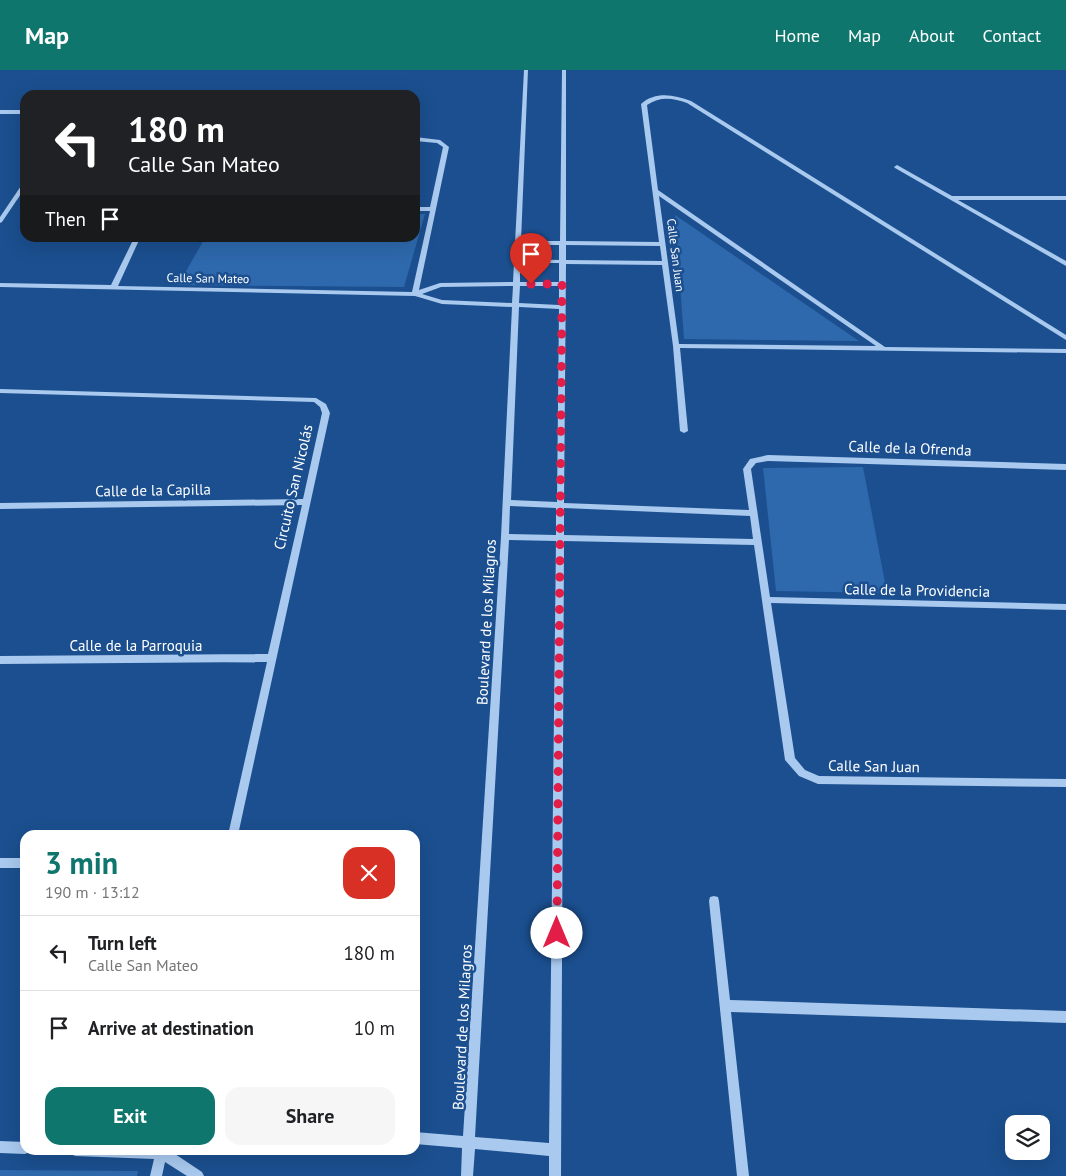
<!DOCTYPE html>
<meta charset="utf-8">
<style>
body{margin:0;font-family:"PT Sans",sans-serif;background:#f6f6f6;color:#202124;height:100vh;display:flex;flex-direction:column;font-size:19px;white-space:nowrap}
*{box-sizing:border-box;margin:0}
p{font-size:16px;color:#757577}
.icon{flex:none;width:28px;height:28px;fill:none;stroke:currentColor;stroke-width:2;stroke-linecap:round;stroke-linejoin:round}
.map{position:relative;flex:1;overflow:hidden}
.side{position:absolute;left:20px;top:760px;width:400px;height:325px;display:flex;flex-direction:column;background:#fff;border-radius:15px;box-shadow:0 5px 20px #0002}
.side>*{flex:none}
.guide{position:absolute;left:20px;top:20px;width:400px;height:152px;border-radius:15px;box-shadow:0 5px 20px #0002;background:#202124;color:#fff;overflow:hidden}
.tools{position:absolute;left:1005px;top:1045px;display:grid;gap:10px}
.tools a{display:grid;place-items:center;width:45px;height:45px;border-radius:10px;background:#fff;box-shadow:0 5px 20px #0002;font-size:25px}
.pin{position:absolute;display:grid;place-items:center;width:42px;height:42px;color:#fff;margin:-51px -21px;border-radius:50% 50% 50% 0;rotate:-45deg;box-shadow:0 0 5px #0007}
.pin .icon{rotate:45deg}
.me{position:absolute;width:55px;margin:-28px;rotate:0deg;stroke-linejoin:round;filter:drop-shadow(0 0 4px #0008)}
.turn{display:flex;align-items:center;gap:18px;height:105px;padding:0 25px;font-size:22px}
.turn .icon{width:65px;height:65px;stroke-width:2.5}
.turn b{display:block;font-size:35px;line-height:42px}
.then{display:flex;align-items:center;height:48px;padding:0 25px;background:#0003;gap:10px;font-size:19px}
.round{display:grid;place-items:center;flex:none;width:52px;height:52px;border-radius:15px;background:#f6f6f6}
.summary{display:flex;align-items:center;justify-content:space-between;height:85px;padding:0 25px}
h1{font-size:30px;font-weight:800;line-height:38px;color:#0f766e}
.action{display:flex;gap:10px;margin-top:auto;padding:10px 25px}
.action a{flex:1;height:58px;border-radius:15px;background:#0f766e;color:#fff;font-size:20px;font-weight:800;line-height:58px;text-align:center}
.action a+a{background:#f6f6f6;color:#202124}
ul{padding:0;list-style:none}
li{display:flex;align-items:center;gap:15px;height:75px;padding:0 25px;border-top:1px solid #e0e0e0}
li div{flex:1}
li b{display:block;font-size:19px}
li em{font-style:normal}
header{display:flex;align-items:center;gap:30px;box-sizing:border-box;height:70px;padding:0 25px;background:#0f766e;color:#fff}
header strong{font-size:24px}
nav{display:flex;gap:28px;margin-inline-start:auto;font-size:18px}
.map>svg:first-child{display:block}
</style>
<header>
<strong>Map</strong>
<nav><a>Home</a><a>Map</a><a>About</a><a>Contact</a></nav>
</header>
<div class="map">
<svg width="1066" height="1106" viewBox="0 0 1066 1106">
<rect width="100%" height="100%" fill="#1b4f8f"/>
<g fill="#2e69ad">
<path d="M 415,144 L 425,144 L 404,217 L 178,215 L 205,168 L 415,168 Z"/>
<path d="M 675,145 L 859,271 L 684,269 Z"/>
<path d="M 863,397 L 887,523 L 776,521 L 763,398 Z"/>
<path d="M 0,1100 L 138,1101 L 137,1106 L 0,1106 Z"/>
</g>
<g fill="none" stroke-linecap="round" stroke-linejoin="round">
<g fill="#a9c9ee" fill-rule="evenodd">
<path d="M 524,0 L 528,0 L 521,171 L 560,171 L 562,0 L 566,0 L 566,171 L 659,172 L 641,34 C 656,21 674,25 691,31 L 1066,265 L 1066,270 L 687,33 C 673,28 660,26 647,35 L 658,120 L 885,277 L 1066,279 L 1066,283 L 680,278 L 688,361 L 684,363 L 680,361 L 673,276 L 662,195 L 566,194 L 564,433 L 749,440 L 743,399 L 750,389 L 768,385 L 1066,394 L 1066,400 L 768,391 L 756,393 L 751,399 L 770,527 L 1066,534 L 1066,540 L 771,533 L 795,688 L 805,700 L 819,706 L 1066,709 L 1066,717 L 818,714 L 799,706 L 785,690 L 754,475 L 564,471 L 561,1106 L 549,1106 L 549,1086 L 475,1079 L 473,1106 L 461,1106 L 462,1078 L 415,1074 L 415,1062 L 463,1066 L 501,467 L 512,237 L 442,234 L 415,226 L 0,217 L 0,213 L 111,215 L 134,168 L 140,168 L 118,216 L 412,222 L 430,141 L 415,141 L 415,137 L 430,137 L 443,77 L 437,73 L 415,71 L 415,67 L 440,70 L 449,77 L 419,220 L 440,213 L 513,212 ZM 659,126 L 876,276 L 679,274 ZM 521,175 L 559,175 L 559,190 L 521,189 ZM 566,175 L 660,176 L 662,191 L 566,190 ZM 520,193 L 559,193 L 559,212 L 520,212 ZM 513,216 L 512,233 L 442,230 L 422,224 L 441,217 ZM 520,216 L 559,216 L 559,235 L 519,233 ZM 519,237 L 559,239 L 557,432 L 511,430 ZM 510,436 L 556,438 L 556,465 L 509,464 ZM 564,438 L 750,446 L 753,469 L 564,465 ZM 509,470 L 556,471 L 549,1073 L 475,1067 Z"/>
<rect x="0" y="40" width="25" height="4"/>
<path d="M 897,95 L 952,126 L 1066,126 L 1066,130 L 958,130 L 1066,191 L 1066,196 L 895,98 L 894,97 Z"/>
<path d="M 25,112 L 25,118 L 2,152 L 0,153 L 0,147 L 23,113 Z"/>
<path d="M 0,319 L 316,328 L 326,334 L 330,343 L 238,765 L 228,765 L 267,592 L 0,594 L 0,586 L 268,584 L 302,435 L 0,439 L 0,433 L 303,429 L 322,343 L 320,337 L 314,332 L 0,323 Z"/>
<rect x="0" y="788" width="25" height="10"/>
<path d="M 714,826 L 718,827 L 719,831 L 730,930 L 1066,941 L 1066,953 L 731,942 L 749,1106 L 737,1106 L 709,831 L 710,827 Z"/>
<path d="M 0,1071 L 25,1072 L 25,1080 L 30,1080 L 29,1082 L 25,1084 L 0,1083 Z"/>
<path d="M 69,1080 L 176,1080 L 175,1084 L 202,1102 L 204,1106 L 187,1106 L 165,1092 L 162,1106 L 150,1106 L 154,1089 L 75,1086 L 71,1084 Z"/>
</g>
</g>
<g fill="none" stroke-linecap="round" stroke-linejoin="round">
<path stroke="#e11d48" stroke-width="9" stroke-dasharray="0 16.2" d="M 531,214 L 562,214 L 557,863"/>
</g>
<g text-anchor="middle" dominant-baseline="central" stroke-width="5" stroke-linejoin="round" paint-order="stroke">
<g font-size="12" fill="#fff" stroke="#1b4f8f">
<text transform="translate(676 185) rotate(83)">Calle San Juan</text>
<text transform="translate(208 208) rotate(1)">Calle San Mateo</text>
</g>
<g font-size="15" fill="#fff" stroke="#1b4f8f">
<text transform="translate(910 378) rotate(2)">Calle de la Ofrenda</text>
<text transform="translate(293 417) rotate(-77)">Circuito San Nicolás</text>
<text transform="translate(153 420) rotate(-1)">Calle de la Capilla</text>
<text transform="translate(917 520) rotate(1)">Calle de la Providencia</text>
<text transform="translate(486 552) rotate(-87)">Boulevard de los Milagros</text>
<text x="136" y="575">Calle de la Parroquia</text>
<text transform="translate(874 696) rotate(1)">Calle San Juan</text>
<text transform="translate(462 957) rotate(-87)">Boulevard de los Milagros</text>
</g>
</g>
</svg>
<div class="tools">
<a><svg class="icon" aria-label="layers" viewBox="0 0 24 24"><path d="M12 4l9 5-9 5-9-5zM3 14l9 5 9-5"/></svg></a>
</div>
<div class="pin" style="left:531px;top:214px;background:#d93025"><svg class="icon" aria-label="arrive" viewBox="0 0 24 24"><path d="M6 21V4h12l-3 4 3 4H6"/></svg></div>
<svg class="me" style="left:557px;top:863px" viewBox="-20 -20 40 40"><circle r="19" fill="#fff"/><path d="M0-13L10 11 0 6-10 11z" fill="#e11d48"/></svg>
<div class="guide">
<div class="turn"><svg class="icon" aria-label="left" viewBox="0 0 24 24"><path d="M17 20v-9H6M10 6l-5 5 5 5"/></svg><div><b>180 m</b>Calle San Mateo</div></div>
<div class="then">Then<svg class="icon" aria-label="arrive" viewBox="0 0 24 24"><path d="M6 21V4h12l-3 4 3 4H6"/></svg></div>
</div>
<section class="side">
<div class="summary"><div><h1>3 min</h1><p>190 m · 13:12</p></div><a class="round" style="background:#d93025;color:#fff"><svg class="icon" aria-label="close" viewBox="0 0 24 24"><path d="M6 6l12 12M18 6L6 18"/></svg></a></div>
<ul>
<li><svg class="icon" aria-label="left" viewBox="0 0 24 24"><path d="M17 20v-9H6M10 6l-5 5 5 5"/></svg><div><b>Turn left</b><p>Calle San Mateo</p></div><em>180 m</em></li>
<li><svg class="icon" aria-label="arrive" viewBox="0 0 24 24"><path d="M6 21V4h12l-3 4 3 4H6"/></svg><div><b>Arrive at destination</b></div><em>10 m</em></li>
</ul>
<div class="action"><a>Exit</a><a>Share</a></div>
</section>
</div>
